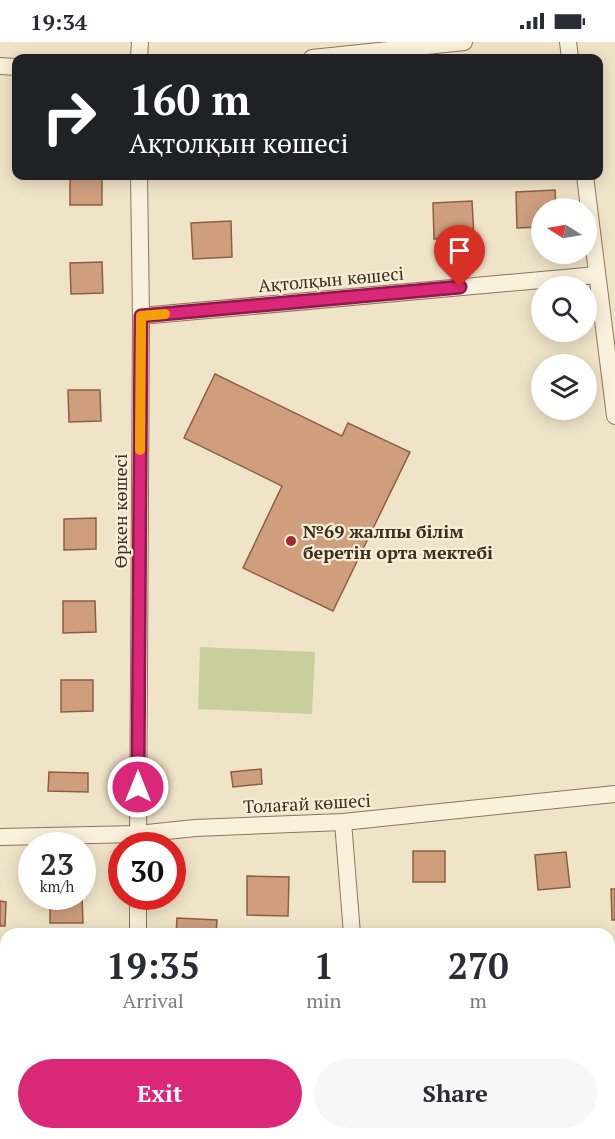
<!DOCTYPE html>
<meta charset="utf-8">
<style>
body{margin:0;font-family:"PT Serif",serif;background:#f7f7f7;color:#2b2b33;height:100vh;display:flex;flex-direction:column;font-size:22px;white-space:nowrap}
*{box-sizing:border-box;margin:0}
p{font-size:20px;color:#7c7c81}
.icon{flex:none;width:33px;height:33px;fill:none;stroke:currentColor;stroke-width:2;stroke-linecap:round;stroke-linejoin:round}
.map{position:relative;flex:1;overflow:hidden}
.details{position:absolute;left:0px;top:886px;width:615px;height:212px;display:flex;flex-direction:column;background:#fff;border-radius:18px 18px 0 0;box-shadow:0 3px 15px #0003}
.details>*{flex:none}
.hud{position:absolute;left:12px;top:12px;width:591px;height:126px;border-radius:12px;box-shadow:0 3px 15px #0003;background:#202124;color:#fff;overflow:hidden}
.needle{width:39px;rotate:281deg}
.buttons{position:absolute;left:531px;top:156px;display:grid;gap:12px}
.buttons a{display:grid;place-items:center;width:66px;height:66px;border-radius:50%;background:#fff;box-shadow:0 3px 15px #0003;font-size:30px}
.speed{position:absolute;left:18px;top:790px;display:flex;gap:12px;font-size:30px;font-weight:700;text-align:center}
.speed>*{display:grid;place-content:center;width:78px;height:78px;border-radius:50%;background:#fff;box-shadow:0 3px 15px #0003;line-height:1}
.speed small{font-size:15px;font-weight:400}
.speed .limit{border:9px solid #d22;background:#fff;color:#111}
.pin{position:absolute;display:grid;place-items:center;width:51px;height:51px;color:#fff;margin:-62px -26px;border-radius:50% 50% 50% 0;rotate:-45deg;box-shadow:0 0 6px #0007}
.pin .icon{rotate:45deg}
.me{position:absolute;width:66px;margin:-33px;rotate:0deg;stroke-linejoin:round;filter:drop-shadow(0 0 4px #0008)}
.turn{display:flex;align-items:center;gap:21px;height:126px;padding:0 18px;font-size:27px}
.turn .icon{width:78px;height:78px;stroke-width:2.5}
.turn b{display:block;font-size:42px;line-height:51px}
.eta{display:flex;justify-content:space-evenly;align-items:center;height:102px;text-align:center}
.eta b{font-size:36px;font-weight:700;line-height:42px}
.button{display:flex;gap:12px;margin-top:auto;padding:12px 18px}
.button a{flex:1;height:69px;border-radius:36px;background:#db2777;color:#fff;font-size:24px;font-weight:700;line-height:69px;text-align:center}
.button a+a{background:#f7f7f7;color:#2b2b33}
.status{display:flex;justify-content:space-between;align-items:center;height:42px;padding:0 30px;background:#fff;direction:ltr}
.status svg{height:16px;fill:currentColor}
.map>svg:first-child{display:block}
</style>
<div class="status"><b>19:34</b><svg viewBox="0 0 49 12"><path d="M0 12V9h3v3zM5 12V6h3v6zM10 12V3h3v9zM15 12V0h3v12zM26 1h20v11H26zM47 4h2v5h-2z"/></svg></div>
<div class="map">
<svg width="615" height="1097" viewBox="0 0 615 1097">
<rect width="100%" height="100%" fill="#f0e4c8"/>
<path fill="#c9cf9b" d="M 200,605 L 315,610 L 312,672 L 198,667 Z"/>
<g fill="#cf9f7d" stroke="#8d5f41" stroke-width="1.5">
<rect x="70" y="134" width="32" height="29"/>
<path d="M 555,148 L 556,166 L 542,166 L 542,185 L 517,186 L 516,150 Z"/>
<path d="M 472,159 L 474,195 L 434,197 L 433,161 Z"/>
<path d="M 231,179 L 232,215 L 193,217 L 191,181 Z"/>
<path d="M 102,220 L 103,251 L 71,252 L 70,221 Z"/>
<path d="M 215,332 L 342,394 L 348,381 L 410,410 L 333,569 L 243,526 L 282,444 L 184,396 Z"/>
<path d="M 68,348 L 100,348 L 101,379 L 69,380 Z"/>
<path d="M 96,476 L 96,507 L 64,508 L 64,477 Z"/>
<path d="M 63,559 L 95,559 L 96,590 L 63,591 Z"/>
<path d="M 61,638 L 93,638 L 93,669 L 61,670 Z"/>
<path d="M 261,727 L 262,742 L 233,745 L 231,730 Z"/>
<path d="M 49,730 L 88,731 L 88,750 L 48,749 Z"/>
<rect x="413" y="809" width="32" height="31"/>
<path d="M 566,810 L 570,845 L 538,848 L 535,813 Z"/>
<path d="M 247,834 L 289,835 L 288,874 L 247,873 Z"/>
<path d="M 611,847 L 615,847 L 615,878 L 612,878 Z"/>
<path d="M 50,855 L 82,855 L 83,881 L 50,881 Z"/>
<path d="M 0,859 L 6,860 L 5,884 L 0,884 Z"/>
<path d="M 177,876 L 217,878 L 216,892 L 176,892 Z"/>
<rect x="46" y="1092" width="33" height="5"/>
<rect x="170" y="1092" width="32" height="5"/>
<path d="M 265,1092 L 295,1092 L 296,1097 L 266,1097 Z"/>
</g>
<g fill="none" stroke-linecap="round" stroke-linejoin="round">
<g stroke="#8d765c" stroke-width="18">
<g id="street">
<path d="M 568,0 L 570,16"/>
<path d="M 139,16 L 140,0"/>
<path d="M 312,16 L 464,0"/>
<path d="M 0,24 L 16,25"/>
<path d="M 585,134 L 615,374"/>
<path d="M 141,274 L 597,233"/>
<path d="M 343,780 L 352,892"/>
<path d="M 0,795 L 138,792 L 195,786 L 343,780 L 615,752"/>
<path d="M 138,804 L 141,274 L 139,134"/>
<path d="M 138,892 L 138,855"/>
<path d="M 609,1064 L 615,1063"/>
<path d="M 369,1096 L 398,1092"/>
<path d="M 133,1097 L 133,1092"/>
</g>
</g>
<use href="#street" stroke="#faf1dc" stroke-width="16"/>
</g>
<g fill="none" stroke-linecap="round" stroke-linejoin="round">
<g stroke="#8e194d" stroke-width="15">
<path id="route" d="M 138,745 L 141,274 L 460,245"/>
</g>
<use href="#route" stroke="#db2777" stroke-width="10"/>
<path stroke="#f59e0b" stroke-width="10" d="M 140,408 L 141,274 L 165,272"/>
</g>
<circle fill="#9e2a2b" stroke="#f7eed8" stroke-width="2" cx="291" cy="499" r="6"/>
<g text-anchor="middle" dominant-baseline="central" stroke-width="4.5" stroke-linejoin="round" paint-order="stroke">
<g font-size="18" fill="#3d2e20" stroke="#f7eed8">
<text transform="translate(331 237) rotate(-5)">Ақтолқын көшесі</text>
<text transform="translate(120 469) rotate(-90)">Өркен көшесі</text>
<text transform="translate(307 761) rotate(-3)">Толағай көшесі</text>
</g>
<g font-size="18" font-weight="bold" fill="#3d2e20" stroke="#f7eed8" text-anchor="start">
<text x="303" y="489">№69 жалпы білім<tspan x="303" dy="21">беретін орта мектебі</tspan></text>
</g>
</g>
</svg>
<div class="buttons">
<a><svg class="needle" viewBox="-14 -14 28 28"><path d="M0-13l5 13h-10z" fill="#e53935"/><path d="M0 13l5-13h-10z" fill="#7c7c81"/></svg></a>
<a><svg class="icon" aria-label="search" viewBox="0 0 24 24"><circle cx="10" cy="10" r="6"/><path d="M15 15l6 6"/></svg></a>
<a><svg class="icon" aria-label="layers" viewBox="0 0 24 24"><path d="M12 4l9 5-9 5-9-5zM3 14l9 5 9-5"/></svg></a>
</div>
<div class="speed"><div>23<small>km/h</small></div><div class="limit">30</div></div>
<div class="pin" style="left:460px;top:245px;background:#d93025"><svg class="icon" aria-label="arrive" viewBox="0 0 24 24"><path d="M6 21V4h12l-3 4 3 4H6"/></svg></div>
<svg class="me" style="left:138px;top:745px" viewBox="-20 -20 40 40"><circle r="17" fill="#db2777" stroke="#fff" stroke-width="3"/><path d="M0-11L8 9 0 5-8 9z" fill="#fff"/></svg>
<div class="hud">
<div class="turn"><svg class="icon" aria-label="right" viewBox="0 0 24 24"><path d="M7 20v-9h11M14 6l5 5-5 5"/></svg><div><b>160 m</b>Ақтолқын көшесі</div></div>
</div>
<section class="details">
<div class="eta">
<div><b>19:35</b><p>Arrival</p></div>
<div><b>1</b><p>min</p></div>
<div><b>270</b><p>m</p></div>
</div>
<div class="button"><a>Exit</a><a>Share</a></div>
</section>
</div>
